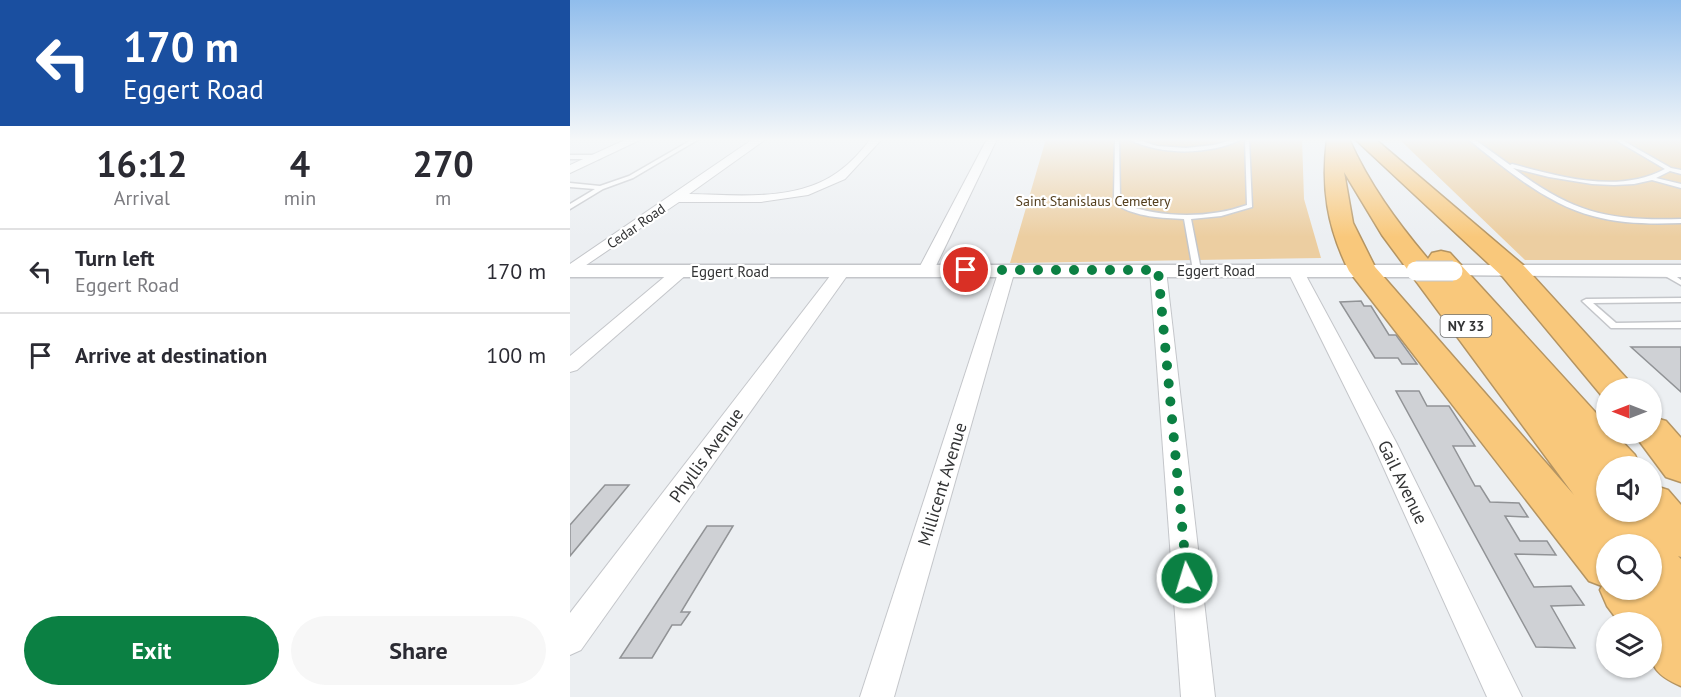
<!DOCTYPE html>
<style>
body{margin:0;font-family:"PT Sans",sans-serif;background:#f7f7f7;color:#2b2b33;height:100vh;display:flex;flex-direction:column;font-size:22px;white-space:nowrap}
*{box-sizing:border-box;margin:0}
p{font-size:20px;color:#7c7c81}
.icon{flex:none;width:33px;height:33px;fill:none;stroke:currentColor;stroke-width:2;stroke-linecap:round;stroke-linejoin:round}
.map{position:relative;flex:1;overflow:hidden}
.sheet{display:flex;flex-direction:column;background:#fff;width:570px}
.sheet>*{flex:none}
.top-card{background:#1a4fa0;color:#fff;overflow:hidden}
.needle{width:39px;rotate:270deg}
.buttons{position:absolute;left:1026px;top:378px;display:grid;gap:12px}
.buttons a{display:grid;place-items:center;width:66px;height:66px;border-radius:50%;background:#fff;box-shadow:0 2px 4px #0004;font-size:30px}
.pin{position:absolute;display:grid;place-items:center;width:51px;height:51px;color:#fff;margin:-26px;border:3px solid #fff;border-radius:50%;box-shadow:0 2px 6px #0007}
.me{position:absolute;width:66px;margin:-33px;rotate:355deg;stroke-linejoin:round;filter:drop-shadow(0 0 4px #0008)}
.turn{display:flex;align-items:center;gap:21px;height:126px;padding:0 24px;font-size:27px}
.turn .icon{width:78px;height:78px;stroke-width:2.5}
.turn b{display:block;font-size:42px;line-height:51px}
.eta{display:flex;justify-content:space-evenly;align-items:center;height:102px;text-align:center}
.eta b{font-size:36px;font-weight:700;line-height:42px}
.action{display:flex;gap:12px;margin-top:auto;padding:12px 24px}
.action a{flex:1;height:69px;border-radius:36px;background:#0b8043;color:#fff;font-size:24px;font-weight:700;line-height:69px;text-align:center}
.action a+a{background:#f7f7f7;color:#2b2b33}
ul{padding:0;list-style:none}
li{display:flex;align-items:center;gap:18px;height:84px;padding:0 24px;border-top:2px solid #e1e1e2}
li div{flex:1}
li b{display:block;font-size:22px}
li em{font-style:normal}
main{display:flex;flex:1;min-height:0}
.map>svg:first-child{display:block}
</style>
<main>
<section class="sheet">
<div class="top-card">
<div class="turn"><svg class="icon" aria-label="left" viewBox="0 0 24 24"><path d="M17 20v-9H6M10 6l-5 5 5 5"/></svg><div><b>170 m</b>Eggert Road</div></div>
</div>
<div class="eta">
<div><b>16:12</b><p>Arrival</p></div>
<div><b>4</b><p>min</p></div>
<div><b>270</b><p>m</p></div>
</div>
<ul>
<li><svg class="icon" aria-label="left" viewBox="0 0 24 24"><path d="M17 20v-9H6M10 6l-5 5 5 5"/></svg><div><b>Turn left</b><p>Eggert Road</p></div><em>170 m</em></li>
<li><svg class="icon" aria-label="arrive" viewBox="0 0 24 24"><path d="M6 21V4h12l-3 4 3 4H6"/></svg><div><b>Arrive at destination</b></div><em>100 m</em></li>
</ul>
<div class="action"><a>Exit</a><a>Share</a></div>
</section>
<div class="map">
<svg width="1111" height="697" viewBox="0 0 1111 697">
<rect width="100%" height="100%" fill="#eceff2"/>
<g fill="#eccea1">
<path d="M 476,139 L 732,139 L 734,199 L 751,258 L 440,263 Z"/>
<path d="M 829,139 L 1111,139 L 1111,260 L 955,260 Z"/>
</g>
<g fill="#cfd1d5" stroke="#919396" stroke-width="1.5">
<path d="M 791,301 L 794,306 L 801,306 L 819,335 L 826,335 L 847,364 L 832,364 L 828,358 L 805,358 L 770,302 Z"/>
<path d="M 1061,347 L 1111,347 L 1111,392 Z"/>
<path d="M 826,391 L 849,391 L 857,406 L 879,406 L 905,446 L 883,446 L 905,486 L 910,486 L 920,502 L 949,503 L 958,517 L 935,516 L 950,541 L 977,541 L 986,555 L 945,554 L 964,587 L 1001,586 L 1014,605 L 981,606 L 1005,648 L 966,647 Z"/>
<path d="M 35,485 L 59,485 L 0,556 L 0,525 Z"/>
<path d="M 137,526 L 163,526 L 111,612 L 120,612 L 111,625 L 102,625 L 82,658 L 50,658 Z"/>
</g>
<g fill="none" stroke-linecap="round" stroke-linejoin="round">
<g stroke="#c4c6ca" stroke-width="3">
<g id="service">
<path d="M 123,139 L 129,139 L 63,178 L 33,189 L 0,209 L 0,204 L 25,189 L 0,187 L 0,183 L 30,186 L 59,176 Z"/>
<path d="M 545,139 L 549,139 L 550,198 L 553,204 C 591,218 638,219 677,205 L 675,139 L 679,139 L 682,207 L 651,216 L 621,219 L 631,270 L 630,272 L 624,272 L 623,270 L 614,219 C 592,218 566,217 547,205 L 544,198 Z"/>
<path d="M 558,139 L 566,139 L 587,146 L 616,148 L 644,145 L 665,139 L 673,139 C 639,155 592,156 558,139 Z"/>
<path d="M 898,139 L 904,139 L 940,165 L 942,164 C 991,177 1048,194 1095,169 L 1044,139 L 1050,139 L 1101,168 L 1111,170 L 1111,174 L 1100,171 L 1086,178 L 1111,184 L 1111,188 L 1082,180 L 1064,184 L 1044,185 L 1022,184 L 979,177 L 943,168 C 1003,213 1037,221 1111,219 L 1111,223 C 1082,224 1052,224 1023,216 C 978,205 934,168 898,139 Z"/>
<path d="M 0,155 L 29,155 L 32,157 L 29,159 L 0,159 Z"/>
<path d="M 1090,269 L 1096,269 L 1111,280 L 1111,285 L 1090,273 Z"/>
<path d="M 1111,298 L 1111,302 L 1023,303 L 1046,323 L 1111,322 L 1111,328 L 1041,328 L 1012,301 L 1016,299 Z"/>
</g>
</g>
<g stroke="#c4c6ca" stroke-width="2">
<g id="minor">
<path d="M 57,139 L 72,139 L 0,173 L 0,165 Z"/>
<path d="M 183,139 L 196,139 L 119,194 C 167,195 227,202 268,172 C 281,163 291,151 301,139 L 312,139 L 275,179 L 238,195 L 191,202 L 109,202 L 0,276 L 0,264 Z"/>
<path d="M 417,139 L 427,139 L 364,270 L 362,273 L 350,273 L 348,270 Z"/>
<path d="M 273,265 L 281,270 L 279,273 L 11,650 L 0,655 L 0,613 L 267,267 Z"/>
<path d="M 437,265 L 445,270 L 324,697 L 290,697 L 429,270 Z"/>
<path d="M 588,265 L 596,270 L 645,697 L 611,697 L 580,270 Z"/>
<path d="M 725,265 L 733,270 L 826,442 L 952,697 L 917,697 L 802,442 L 717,270 Z"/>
<path d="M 111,266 L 117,268 L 119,271 L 117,274 L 7,370 L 0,372 L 0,356 L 105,268 Z"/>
</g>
</g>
<g stroke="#c4c6ca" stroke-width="3">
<g id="tertiary">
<path d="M 0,265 L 846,265 L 853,267 L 856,271 L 853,275 L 846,277 L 0,277 Z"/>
<path d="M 883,265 L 1111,265 L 1111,277 L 876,275 L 873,271 L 876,267 Z"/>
</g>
</g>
<g stroke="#b49462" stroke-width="3">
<g id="motorway">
<path d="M 757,139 L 779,139 C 799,184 827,222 858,259 L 862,253 L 871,251 L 880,253 L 1036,424 L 1036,434 L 1045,434 L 1065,455 L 1070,466 L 1036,466 L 1036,512 L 1082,512 L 1082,485 L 1098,490 L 1111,505 L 1111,557 L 1108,556 L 1111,559 L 1111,686 C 1074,670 1082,659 1082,622 L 1049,622 L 1037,606 L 1030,590 L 1032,586 L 1019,581 L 779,271 C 757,227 751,188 757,139 ZM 774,172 L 812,235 L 1004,495 L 805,267 L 783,223 ZM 1036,544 L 1082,544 L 1082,590 L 1036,590 Z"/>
<path d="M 785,139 L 805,139 L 953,265 L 1058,380 L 1063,388 L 1036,388 L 1036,397 L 1032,396 L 933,277 Z"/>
<path d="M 1082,417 L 1096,421 L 1111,438 L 1111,482 L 1096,477 L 1064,434 L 1082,434 Z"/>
</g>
</g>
<use href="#service" fill="#fff" fill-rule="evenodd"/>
<use href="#minor" fill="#fff" fill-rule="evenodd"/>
<use href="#tertiary" fill="#fff" fill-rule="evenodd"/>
<use href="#motorway" fill="#f9c87b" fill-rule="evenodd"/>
<g stroke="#c4c6ca" stroke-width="21" stroke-linecap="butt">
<path id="tertiary-bridge" d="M 846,271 L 883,271"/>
</g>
<use href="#tertiary-bridge" stroke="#fff" stroke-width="19"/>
</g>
<linearGradient id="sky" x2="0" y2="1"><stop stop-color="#90bdec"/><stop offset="0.59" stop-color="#f6f8f9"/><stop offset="1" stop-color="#f6f8f9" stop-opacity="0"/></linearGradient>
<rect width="1111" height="237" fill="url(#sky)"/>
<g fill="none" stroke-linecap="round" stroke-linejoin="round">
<path stroke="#0b8043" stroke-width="10" stroke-dasharray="0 18" d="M 396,270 L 588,270 L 617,578"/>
</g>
<g text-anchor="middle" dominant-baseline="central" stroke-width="4.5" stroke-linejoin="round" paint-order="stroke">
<g font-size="14" fill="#533e1d" stroke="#fff">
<text x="523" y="201">Saint Stanislaus Cemetery</text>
</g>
<g font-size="14" fill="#333435" stroke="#fff">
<text transform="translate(66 226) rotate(-35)">Cedar Road</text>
</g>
<rect fill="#fff" stroke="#707172" stroke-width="1.5" x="870.5" y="315" width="51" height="22" rx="4.5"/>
<g font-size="14" font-weight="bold" fill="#333435">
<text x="896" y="326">NY 33</text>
</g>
<g font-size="15" fill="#333435" stroke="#fff">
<text x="646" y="270">Eggert Road</text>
<text x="160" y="271">Eggert Road</text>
</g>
<g font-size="18" fill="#333435" stroke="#fff">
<text transform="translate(136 455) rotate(-54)">Phyllis Avenue</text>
<text transform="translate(833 482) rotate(64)">Gail Avenue</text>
<text transform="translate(372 484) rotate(-73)">Millicent Avenue</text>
</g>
</g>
</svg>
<div class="buttons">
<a><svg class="needle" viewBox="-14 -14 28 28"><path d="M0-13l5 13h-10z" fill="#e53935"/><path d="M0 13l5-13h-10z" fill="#7c7c81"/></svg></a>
<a><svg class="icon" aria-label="sound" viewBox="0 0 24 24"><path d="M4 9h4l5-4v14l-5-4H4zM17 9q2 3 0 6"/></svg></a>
<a><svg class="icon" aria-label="search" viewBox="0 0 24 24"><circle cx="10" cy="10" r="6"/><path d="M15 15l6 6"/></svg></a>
<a><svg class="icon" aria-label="layers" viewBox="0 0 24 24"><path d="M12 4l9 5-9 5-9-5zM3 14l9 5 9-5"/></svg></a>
</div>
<div class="pin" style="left:396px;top:270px;background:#d93025"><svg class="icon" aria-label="arrive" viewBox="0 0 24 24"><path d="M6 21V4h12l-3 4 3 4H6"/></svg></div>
<svg class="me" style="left:617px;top:578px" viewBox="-20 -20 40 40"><circle r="17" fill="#0b8043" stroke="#fff" stroke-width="3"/><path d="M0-11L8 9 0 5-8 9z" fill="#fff"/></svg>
</div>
</main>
